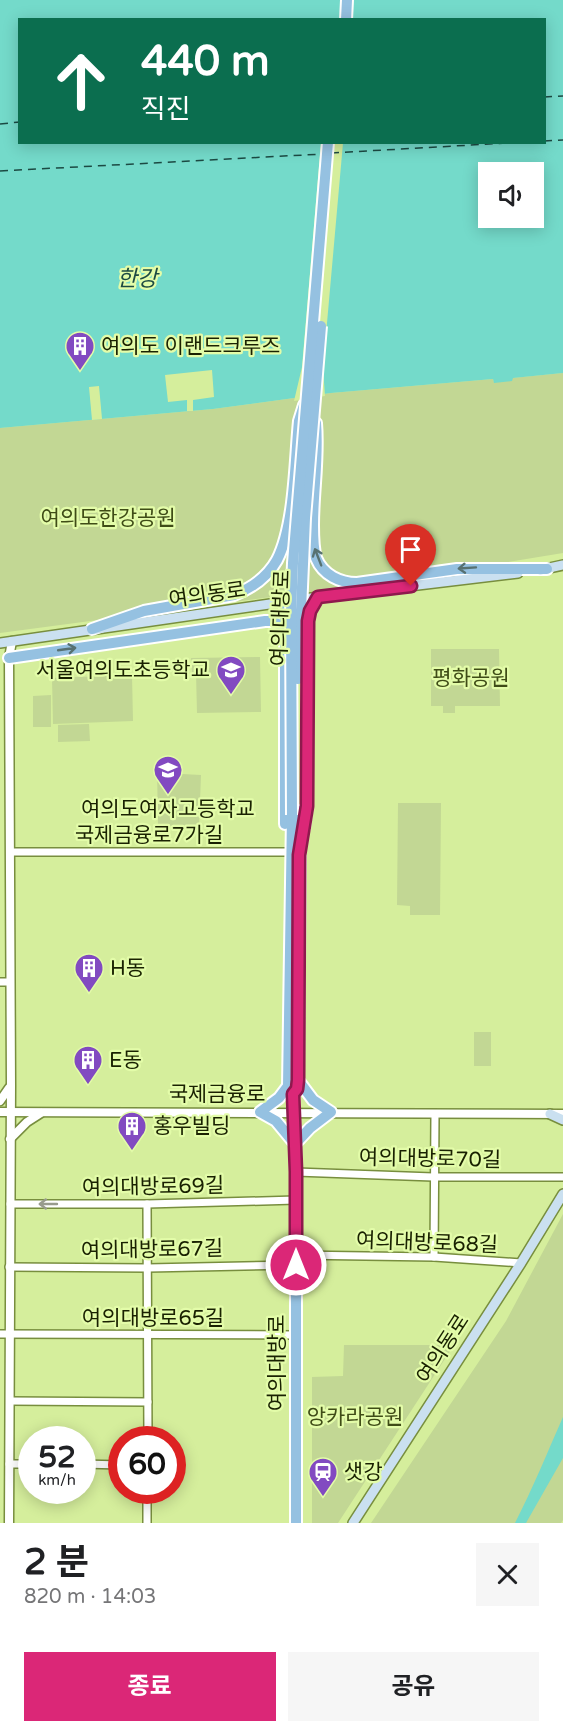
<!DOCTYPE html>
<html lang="ko">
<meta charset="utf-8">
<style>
body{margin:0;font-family:"Varela Round","Noto Sans KR",sans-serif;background:#f6f6f6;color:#202124;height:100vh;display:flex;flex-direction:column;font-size:22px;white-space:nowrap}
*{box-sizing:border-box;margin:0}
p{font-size:20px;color:#757577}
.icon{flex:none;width:33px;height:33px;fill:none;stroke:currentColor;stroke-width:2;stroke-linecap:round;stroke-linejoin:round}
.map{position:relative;height:1523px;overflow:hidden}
.sheet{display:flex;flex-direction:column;background:#fff;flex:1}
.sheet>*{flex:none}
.top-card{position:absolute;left:18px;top:18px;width:528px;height:126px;border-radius:0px;box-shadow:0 3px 15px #0003;background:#0b6e4f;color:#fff;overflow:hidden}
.controls{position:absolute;left:478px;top:162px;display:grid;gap:12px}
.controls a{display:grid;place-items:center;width:66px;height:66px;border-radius:0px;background:#fff;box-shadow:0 3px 15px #0003;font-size:30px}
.speed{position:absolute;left:18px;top:1426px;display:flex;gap:12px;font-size:30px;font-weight:700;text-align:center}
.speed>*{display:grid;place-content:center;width:78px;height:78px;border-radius:50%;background:#fff;box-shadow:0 3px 15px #0003;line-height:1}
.speed small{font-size:15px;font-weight:400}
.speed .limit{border:9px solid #d22;background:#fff;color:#111}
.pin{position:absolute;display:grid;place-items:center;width:51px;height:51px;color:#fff;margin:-62px -26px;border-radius:50% 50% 50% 0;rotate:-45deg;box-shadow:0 0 6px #0007}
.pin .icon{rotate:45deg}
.me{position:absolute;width:66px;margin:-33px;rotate:0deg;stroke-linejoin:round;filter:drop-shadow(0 0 4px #0008)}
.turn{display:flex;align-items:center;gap:21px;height:126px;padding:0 24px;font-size:27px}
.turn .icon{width:78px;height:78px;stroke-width:2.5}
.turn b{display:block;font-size:42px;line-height:51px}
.round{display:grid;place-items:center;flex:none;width:63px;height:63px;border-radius:0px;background:#f6f6f6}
.overview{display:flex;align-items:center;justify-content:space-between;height:102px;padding:0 24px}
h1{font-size:36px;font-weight:700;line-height:45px}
.button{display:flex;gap:12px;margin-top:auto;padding:12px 24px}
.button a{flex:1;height:69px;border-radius:0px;background:#db2777;color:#fff;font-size:24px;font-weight:700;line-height:69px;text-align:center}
.button a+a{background:#f6f6f6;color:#202124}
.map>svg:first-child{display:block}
</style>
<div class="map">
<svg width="563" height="1523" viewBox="0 0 563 1523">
<rect width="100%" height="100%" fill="#d5ee9c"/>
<g fill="#c2d794">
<path d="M 563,373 L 563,553 L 392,581 L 0,633 L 0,428 L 213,409 L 331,393 L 493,379 L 494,382 L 512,378 Z"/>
<path d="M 431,649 L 499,649 L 500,706 L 455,706 L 455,713 L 443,713 L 443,706 L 431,706 Z"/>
<path d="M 260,657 L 261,712 L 197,713 L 196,673 L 192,672 L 191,658 Z"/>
<path d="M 132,675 L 133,721 L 53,724 L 52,678 Z"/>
<path d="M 51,695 L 51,727 L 33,727 L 33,696 Z"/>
<path d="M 89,724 L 90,741 L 58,742 L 58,725 Z"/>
<path d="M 157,767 L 181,767 L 182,774 L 201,775 L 199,827 L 158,826 Z"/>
<path d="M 398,803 L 441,803 L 440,915 L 410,915 L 410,906 L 397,905 Z"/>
<rect x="474" y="1032" width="17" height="34"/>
<path d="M 563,1214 L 563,1520 L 561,1523 L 371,1523 L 506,1321 Z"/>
<path d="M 344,1345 L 454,1345 L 338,1523 L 312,1523 L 312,1377 L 343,1376 Z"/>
</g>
<g fill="#74daca" fill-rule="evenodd">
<path d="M 0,0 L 563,0 L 563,373 L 513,378 L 512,381 L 494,383 L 493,379 L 331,393 L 213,409 L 0,428 ZM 20,20 L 544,20 L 544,142 L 20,142 ZM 489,172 L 534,172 L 534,218 L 489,218 Z"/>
<path d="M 563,1417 L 563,1458 L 526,1523 L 515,1523 C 533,1488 547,1453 563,1417 Z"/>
</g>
<g fill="#d5ee9c">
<path d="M 321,143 L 343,143 L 323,368 L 325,396 L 294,401 L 302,367 Z"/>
<path d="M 212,370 L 214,397 L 193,400 L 193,411 L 187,411 L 187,400 L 168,402 L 165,375 Z"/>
<path d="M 99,386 L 102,419 L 92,420 L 89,387 Z"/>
</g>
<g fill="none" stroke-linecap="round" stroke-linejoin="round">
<g stroke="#1c4a43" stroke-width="1.5" stroke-dasharray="8 6" stroke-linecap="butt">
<path d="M 544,97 L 563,96"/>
<path d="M 0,124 L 20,122"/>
<path d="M 544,141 L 563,140"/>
<path d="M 331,153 L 525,142"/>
<path d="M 0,171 L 323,154"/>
</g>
<g stroke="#788e3e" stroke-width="10">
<g id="minor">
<path d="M 10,852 L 288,852"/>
<path d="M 0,982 L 10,982"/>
<path d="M 296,1172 L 433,1177 L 563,1177"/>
<path d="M 10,1204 L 147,1204 L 296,1200"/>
<path d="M 147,1204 L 148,1440"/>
<path d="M 296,1255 L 434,1257 L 521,1263"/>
<path d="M 434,1257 L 435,1114"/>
<path d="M 9,1267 L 148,1268 L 296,1265"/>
<path d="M 0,1334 L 296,1335"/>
<path d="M 10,1401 L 148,1402"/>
<path d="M 9,1464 L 32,1464"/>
<path d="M 82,1464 L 122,1465"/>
<path d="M 147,1523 L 147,1491"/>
</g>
</g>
<g stroke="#788e3e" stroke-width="11">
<g id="tertiary">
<path d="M 0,1101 L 9,1088"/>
<path d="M 0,1112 L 563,1114"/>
<path d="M 10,1139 L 27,1122 L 41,1113"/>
<path d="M 9,1523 L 11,1085 L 9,658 L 12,641"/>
</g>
</g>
<g stroke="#788e3e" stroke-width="12">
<g id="secondary">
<path d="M 540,570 L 563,565"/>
<path d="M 0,643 L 318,597 L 518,573"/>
<path d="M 550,1114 L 563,1120"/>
<path d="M 353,1523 L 521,1263 L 563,1194"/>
</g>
</g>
<g stroke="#fff" stroke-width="14">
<g id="primary">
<path d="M 346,20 L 347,0"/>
<path d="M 316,423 C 319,457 313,491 313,525 C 313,536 313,548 316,558 C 323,575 340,583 357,583 L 457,569 L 547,569"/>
<path d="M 285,602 L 285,824"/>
<path d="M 301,602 L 308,621 L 307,806 L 304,828"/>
<path d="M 92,629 L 144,611 L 234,595 C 252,588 268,576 277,560 C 295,525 295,461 299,421 L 304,405"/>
<path d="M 9,658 L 265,621 L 272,621 L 285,628"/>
<path d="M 292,815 L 288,1086 L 293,1094 L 296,1172 L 296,1523"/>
<path d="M 288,1086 L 279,1098 L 260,1112 L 276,1121 L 295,1144 L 310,1128 L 331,1112 L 313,1100 L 298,1080"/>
<path d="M 293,1094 L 297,1089 L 298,1072 L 300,862 L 298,811"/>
</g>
</g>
<use href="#minor" stroke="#fff" stroke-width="7"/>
<use href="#tertiary" stroke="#fff" stroke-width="8"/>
<use href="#secondary" stroke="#cae0f0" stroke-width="9"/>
<use href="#primary" stroke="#95c1e1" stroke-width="10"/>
<g stroke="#fff" stroke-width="14" stroke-linecap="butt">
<g id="primary-bridge">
<path d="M 298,679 L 305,518 L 321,326"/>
<path d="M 292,815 L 291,613 L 293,563 L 328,142"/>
</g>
</g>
<use href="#primary-bridge" stroke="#95c1e1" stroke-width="10"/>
</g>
<defs><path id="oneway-shaft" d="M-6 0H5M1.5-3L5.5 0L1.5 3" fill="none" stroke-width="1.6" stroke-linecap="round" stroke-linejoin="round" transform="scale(1.5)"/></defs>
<g stroke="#577171">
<use href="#oneway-shaft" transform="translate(318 557) rotate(-111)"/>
<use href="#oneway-shaft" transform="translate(467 568) rotate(176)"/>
<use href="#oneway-shaft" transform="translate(67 649) rotate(-8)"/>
</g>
<use stroke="#989b8d" href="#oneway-shaft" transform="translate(48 1204) rotate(-180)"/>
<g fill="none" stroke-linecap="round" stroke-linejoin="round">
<g stroke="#8e194d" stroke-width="15">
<path id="route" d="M 296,1265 L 296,1172 L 293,1094 L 297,1089 L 298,1080 L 299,855 L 307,806 L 308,621 L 310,611 L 318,597 L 411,586"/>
</g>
<use href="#route" stroke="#db2777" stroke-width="10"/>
</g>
<defs>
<g id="building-pin" transform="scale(1.5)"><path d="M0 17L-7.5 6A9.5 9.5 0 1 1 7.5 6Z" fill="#824ac1" stroke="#e3fca9"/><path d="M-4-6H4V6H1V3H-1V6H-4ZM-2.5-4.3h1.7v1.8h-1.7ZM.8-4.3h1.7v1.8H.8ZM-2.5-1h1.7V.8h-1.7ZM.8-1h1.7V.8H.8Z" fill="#fff"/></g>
<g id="school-pin" transform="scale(1.5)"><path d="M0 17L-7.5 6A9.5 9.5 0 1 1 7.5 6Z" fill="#824ac1" stroke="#e3fca9"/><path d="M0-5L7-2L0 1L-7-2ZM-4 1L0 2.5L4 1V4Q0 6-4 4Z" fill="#fff"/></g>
<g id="station-pin" transform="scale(1.5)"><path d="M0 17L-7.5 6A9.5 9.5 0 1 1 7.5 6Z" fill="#824ac1" stroke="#e3fca9"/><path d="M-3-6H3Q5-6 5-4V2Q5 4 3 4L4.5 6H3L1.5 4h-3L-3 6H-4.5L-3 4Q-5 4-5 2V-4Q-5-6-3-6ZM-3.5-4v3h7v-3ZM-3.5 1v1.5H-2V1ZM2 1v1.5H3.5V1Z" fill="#fff"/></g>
</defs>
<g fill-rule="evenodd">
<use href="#building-pin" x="80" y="346"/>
<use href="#school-pin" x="231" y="670"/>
<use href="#school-pin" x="168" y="770"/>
<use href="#building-pin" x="89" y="968"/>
<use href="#building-pin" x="88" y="1060"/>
<use href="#building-pin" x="132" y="1126"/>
<use href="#station-pin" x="323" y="1472"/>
</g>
<g text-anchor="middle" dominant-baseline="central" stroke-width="4.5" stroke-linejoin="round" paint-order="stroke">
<g font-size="21" fill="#192101" stroke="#e3fca9" text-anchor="start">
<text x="101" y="346">여의도 이랜드크루즈</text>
<text x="210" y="670" text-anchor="end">서울여의도초등학교</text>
<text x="168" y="809" text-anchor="middle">여의도여자고등학교</text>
<text x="110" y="968">H동</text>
<text x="109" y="1060">E동</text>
<text x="153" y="1126">홍우빌딩</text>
<text x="344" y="1472">샛강</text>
</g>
<g font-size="21" fill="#3f4c17" stroke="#e3fca9">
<text x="108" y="518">여의도한강공원</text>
<text x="471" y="678">평화공원</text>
<text x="355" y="1417">앙카라공원</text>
</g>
<g font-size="21" fill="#192101" stroke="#e3fca9">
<text transform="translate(207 595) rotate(-8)">여의동로</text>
<text transform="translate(281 618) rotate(-88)">여의대방로</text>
<text x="149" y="835">국제금융로7가길</text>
<text x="217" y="1094">국제금융로</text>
<text transform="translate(430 1159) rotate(1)">여의대방로70길</text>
<text transform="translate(153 1187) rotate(-1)">여의대방로69길</text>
<text transform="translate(427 1243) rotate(2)">여의대방로68길</text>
<text transform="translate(152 1250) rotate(-1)">여의대방로67길</text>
<text x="153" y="1318">여의대방로65길</text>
<text transform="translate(443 1349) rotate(-57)">여의동로</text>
<text transform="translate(277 1363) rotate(-90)">여의대방로</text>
</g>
<g font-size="22" font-style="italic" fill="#1c4a43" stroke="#e3fca9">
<text x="137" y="279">한강</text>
</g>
</g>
</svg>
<div class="controls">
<a><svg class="icon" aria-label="sound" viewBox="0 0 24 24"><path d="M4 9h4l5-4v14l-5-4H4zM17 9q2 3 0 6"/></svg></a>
</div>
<div class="speed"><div>52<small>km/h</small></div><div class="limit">60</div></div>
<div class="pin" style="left:411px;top:586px;background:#d93025"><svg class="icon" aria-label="arrive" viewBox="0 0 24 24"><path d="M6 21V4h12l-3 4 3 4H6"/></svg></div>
<svg class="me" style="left:296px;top:1265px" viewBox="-20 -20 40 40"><circle r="17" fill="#db2777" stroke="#fff" stroke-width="3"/><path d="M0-11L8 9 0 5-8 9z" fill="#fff"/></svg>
<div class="top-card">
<div class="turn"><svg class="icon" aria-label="ahead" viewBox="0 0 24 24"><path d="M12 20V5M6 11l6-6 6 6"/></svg><div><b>440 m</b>직진</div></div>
</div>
</div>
<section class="sheet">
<div class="overview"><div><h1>2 분</h1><p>820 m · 14:03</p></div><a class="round"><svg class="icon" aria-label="close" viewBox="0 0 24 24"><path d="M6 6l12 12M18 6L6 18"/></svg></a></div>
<div class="button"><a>종료</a><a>공유</a></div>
</section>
